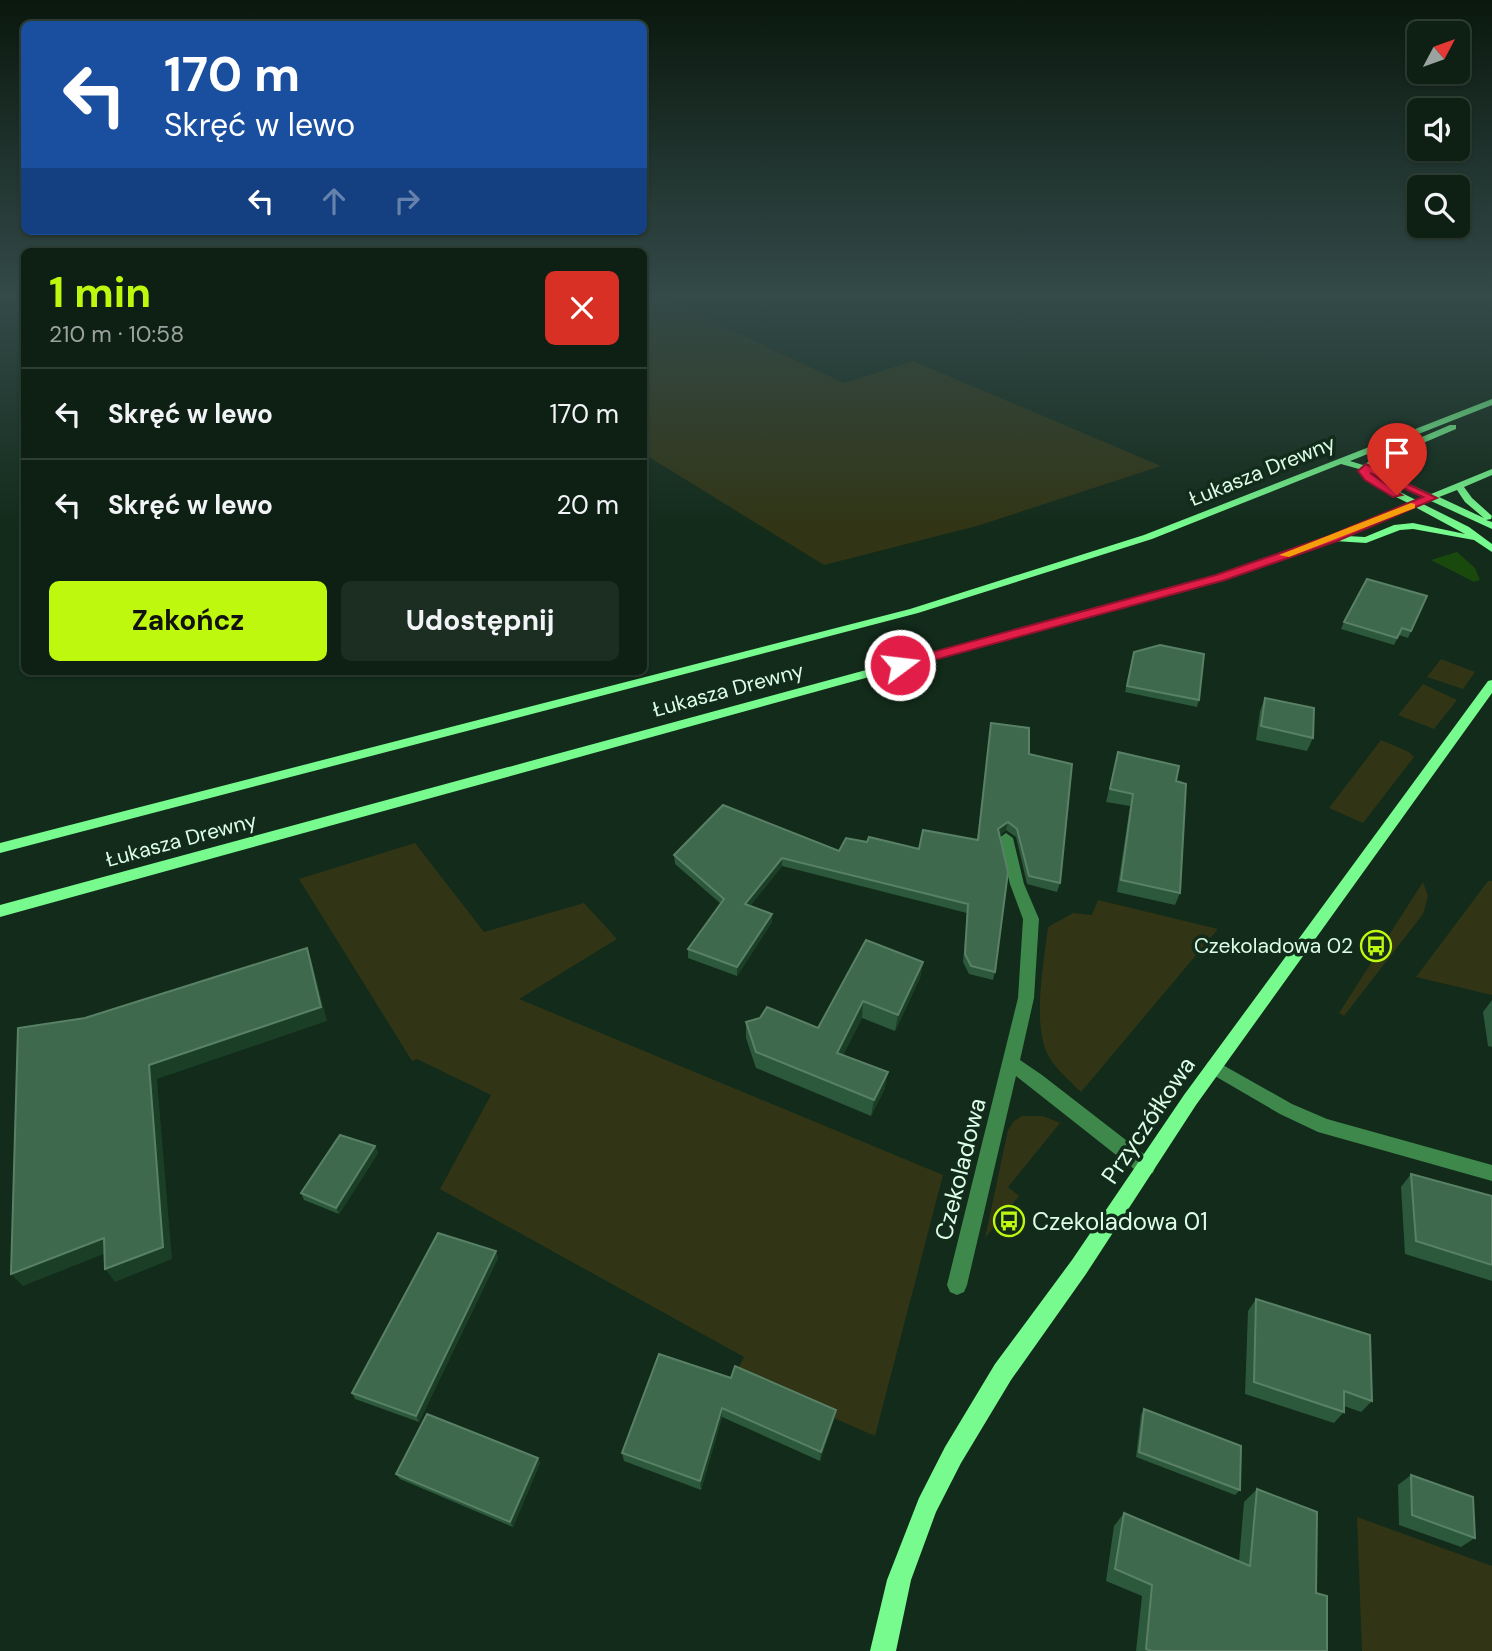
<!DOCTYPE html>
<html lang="pl">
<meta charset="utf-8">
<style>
body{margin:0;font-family:"DM Sans",sans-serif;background:#1c2d22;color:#f1f3f6;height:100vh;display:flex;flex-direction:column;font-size:26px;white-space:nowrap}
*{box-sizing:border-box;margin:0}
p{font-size:23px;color:#9ba3a0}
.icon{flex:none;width:38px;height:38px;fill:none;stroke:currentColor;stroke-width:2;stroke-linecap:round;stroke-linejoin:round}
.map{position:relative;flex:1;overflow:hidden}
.panel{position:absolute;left:21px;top:248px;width:626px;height:427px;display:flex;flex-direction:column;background:#0e2014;border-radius:10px;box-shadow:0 2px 5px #0004,0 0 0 2px #2e3e34}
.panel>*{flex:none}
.hud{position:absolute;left:21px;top:21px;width:626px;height:214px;border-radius:10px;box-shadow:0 2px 5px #0004,0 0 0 2px #2e3e34;background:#1a4fa0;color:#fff;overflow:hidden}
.needle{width:46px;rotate:49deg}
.buttons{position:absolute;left:1407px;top:21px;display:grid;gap:14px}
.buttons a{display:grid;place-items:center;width:63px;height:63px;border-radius:10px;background:#0e2014;box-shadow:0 2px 5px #0004,0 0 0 2px #2e3e34;font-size:35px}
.pin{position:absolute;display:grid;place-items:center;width:60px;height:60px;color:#fff;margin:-72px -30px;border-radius:50% 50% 50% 0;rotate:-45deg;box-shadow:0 0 7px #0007}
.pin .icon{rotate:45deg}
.me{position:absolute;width:77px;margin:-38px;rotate:75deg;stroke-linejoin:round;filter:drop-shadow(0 0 5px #0008)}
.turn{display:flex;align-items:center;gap:24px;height:147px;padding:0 28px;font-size:32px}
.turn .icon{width:91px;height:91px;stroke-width:2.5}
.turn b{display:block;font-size:49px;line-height:60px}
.lanes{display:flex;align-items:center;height:66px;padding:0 28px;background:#0003;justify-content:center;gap:35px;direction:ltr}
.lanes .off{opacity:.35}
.round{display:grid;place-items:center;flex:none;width:74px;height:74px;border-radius:10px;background:#1c2d22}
.head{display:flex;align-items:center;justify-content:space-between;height:119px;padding:0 28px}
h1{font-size:42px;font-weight:700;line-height:52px;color:#bff80f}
.action{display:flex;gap:14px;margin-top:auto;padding:14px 28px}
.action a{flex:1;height:80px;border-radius:10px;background:#bff80f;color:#111;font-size:28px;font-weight:700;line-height:80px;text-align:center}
.action a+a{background:#1c2d22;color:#f1f3f6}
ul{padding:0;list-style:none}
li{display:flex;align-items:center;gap:21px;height:91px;padding:0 28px;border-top:2px solid #2e3e34}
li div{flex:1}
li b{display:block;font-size:26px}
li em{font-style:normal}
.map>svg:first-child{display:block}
</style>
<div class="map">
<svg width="1492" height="1651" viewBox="0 0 1492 1651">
<rect width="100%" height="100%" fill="#122b1a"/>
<g fill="#313515">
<path d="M 644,297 L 660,297 L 844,383 L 913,361 L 1161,466 L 977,526 L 824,565 L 644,454 Z"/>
<path d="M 1441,659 L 1475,672 L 1463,689 L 1427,677 Z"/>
<path d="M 1423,684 L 1457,700 L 1434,729 L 1398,715 Z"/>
<path d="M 1381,740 L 1409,752 L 1414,757 L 1363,823 L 1329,808 Z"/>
<path d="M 415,843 L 484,932 L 584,903 L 617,939 L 519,999 L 943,1175 L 875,1436 L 735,1375 L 744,1357 L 440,1189 L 491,1095 L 417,1059 L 412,1061 L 299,879 Z"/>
<path d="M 1488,881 L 1492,881 L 1492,995 L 1416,977 Z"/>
<path d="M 1423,882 L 1428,896 L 1423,914 L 1344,1016 L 1339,1013 Z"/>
<path d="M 1098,900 L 1218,929 L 1081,1092 C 1070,1081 1052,1066 1046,1051 C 1033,1017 1044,963 1048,927 L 1073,913 L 1092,915 Z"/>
<path d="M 1022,1116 L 1043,1116 L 1060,1123 L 1008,1187 L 1019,1196 L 985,1238 L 1008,1130 L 1014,1121 Z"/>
<path d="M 1357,1517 L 1492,1566 L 1492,1651 L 1362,1651 Z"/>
</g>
<path fill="#1a490d" d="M 1457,552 L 1475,568 L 1480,580 L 1474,582 L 1431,560 Z"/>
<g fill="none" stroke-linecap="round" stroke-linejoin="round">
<g fill="#3f884c" fill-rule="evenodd">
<path d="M 1006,833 L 1013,838 L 1024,884 L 1039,919 L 1034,998 L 1020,1060 L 1042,1075 L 1153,1161 L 1155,1167 L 1153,1173 L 1146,1175 L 1139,1173 L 1016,1076 L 967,1285 L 964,1292 L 957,1295 L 950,1292 L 947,1285 L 1018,998 L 1023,919 L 1010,884 L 999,838 Z"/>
<path d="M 1214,1060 L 1292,1104 L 1327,1119 L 1492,1165 L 1492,1181 L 1318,1132 L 1280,1114 L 1208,1072 L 1205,1067 L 1208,1062 Z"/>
</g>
<g fill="#77fb8e" fill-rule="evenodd">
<path d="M 1492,399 L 1492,405 L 1350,461 L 1363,465 L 1382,454 L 1450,425 L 1456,425 L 1456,429 L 1388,458 L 1372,467 L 1431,494 L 1492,469 L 1492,475 L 1464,487 L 1472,498 L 1492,516 L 1491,519 L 1486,520 L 1492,522 L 1492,529 L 1431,501 L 1423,504 L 1469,527 L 1492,544 L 1492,552 L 1474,540 L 1413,529 L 1400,530 L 1366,543 L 1335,541 L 1224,579 L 0,917 L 0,905 L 1216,575 L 1329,536 L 1408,503 L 1376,487 L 1360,473 L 1359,469 L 1341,464 L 1152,539 L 918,613 L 0,853 L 0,843 L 910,609 L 1144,535 ZM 1370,473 L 1372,473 L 1423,497 L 1416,500 L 1382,483 ZM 1457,490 L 1465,502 L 1484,518 L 1439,497 ZM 1415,507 L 1465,534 L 1413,523 L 1394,525 L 1365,537 L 1347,536 Z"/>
<path d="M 1492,680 L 1492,693 L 1196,1105 L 1086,1274 L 1011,1380 L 961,1463 L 936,1512 L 911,1580 L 896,1651 L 870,1651 L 887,1580 L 919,1498 L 945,1447 L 995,1364 L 1072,1260 L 1184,1095 L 1488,681 Z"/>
</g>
</g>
<g fill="#2c583b">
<path d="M 1427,596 L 1408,638 L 1399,635 L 1394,645 L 1341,629 L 1344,622 Z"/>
<path d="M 1132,659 L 1199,700 L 1197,707 L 1125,692 Z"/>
<path d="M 1265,698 L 1313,738 L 1307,751 L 1256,740 L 1260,711 Z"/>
<path d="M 991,723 L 1029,754 L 1060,883 L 1057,892 L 1027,884 L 1016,837 L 1006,830 L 1000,835 L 995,972 L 993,980 L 969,974 L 963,962 L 967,913 L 782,866 L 750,906 L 772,914 L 772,922 L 737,976 L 688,958 L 688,949 L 721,904 L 675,864 L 674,855 L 839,851 L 867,842 L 919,849 L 977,840 Z"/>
<path d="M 1118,752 L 1176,781 L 1180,893 L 1175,905 L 1117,892 L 1130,806 L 1106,802 Z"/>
<path d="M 923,962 L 920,978 L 895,1031 L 862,1018 L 843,1055 L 885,1088 L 871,1116 L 756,1068 L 746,1038 L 746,1022 L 818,1028 Z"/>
<path d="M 1492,1000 L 1492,1047 L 1488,1046 L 1483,1012 Z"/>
<path d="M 375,1146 L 378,1153 L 339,1214 L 304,1200 L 301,1193 Z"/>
<path d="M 1411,1174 L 1492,1196 L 1492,1281 L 1405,1254 L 1401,1187 Z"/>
<path d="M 496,1251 L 498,1258 L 419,1422 L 355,1399 L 352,1393 Z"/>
<path d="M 1256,1299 L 1372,1401 L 1361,1412 L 1344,1406 L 1344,1412 L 1334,1423 L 1245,1394 L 1248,1311 Z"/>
<path d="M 659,1354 L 834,1419 L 820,1461 L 722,1417 L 701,1490 L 624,1461 L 622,1453 Z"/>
<path d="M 1144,1409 L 1240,1490 L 1235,1495 L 1136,1457 L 1141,1415 Z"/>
<path d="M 538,1458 L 540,1463 L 513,1527 L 400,1479 L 396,1474 Z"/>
<path d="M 1411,1475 L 1475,1538 L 1461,1547 L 1399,1525 L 1398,1485 Z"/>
<path d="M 1257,1489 L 1316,1593 L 1327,1651 L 1136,1651 L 1142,1596 L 1106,1581 L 1114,1526 L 1124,1513 L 1239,1561 L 1244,1502 Z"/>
</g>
<g fill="#1a3e26">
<path d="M 1008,822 L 1006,830 L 997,837 L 998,829 Z"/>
<path d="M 782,858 L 782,866 L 745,912 L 745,904 Z"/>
<path d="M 772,914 L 772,922 L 737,976 L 737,967 Z"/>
<path d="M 307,948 L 312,962 L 327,1021 L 157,1079 L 172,1259 L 115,1282 L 105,1269 L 149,1065 Z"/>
<path d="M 923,962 L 920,978 L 895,1031 L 898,1015 Z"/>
<path d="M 863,1001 L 862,1018 L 836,1069 L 837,1053 Z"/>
<path d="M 888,1072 L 885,1088 L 871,1116 L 874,1100 Z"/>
<path d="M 375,1146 L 378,1153 L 339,1214 L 336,1208 Z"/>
<path d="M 104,1238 L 114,1250 L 23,1286 L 11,1274 Z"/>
<path d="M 496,1251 L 498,1258 L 419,1422 L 416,1416 Z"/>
<path d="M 722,1408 L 722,1417 L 701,1490 L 700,1481 Z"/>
<path d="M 836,1410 L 834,1419 L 820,1461 L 821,1452 Z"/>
<path d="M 538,1458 L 540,1463 L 513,1527 L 510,1522 Z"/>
</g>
<g fill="#3f694d" stroke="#588165" stroke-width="2">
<path d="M 1367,579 L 1427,596 L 1411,631 L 1402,628 L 1397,638 L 1344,622 Z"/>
<path d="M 1160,645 L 1204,654 L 1199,700 L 1127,686 L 1134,652 Z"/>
<path d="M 1265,698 L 1314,708 L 1313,738 L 1261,726 Z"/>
<path d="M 991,723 L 1029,728 L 1029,754 L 1072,764 L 1060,883 L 1029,876 L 1017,829 L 1008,822 L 998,829 L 1008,872 L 995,972 L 971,966 L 965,954 L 968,904 L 782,858 L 745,904 L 772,914 L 737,967 L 688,949 L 724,899 L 674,855 L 723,805 L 839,851 L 846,838 L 867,842 L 869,837 L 919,849 L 923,830 L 978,840 Z"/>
<path d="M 1118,752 L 1179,766 L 1176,781 L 1186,784 L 1180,893 L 1121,880 L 1133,794 L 1110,789 Z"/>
<path d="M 866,940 L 923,962 L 898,1015 L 863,1001 L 837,1053 L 888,1072 L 874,1100 L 756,1052 L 746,1022 L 760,1018 L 767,1007 L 818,1028 Z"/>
<path d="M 307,948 L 321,1007 L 149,1065 L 163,1247 L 105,1269 L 104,1238 L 11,1274 L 18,1028 L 85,1018 Z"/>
<path d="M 340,1135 L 375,1146 L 336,1208 L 301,1193 Z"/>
<path d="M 1411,1174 L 1492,1196 L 1492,1265 L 1416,1241 Z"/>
<path d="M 438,1233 L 496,1251 L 416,1416 L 352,1393 Z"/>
<path d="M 1256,1299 L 1370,1335 L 1372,1401 L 1344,1391 L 1344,1412 L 1254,1382 Z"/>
<path d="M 659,1354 L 731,1378 L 735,1366 L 836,1410 L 821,1452 L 722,1408 L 700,1481 L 622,1453 Z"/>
<path d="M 1144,1409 L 1241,1446 L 1240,1490 L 1139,1452 Z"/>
<path d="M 427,1414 L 538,1458 L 510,1522 L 396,1474 Z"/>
<path d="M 1411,1475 L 1473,1497 L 1475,1538 L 1412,1515 Z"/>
<path d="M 1257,1489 L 1317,1512 L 1316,1593 L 1327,1596 L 1327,1651 L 1151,1651 L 1146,1649 L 1152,1585 L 1115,1569 L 1124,1513 L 1250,1566 Z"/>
</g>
<linearGradient id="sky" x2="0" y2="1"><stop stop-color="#0a180e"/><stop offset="0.56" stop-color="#334a49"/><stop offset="1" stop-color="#334a49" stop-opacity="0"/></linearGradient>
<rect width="1492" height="528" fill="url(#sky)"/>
<path fill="#e11d48" stroke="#92132f" stroke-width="2" d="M 1366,464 L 1437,498 L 1337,541 L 1225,580 L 905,668 L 896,668 L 894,665 L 896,662 L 1216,575 L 1329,536 L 1423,497 L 1370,473 L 1402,495 L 1393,497 L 1365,480 L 1358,471 Z"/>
<path fill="#f59e0b" d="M 1411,503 L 1415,504 L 1415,508 L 1289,557 L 1279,555 Z"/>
<defs>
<g id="bus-ring" transform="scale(1.575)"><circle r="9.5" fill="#122b1a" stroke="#bff80f" stroke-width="1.5"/><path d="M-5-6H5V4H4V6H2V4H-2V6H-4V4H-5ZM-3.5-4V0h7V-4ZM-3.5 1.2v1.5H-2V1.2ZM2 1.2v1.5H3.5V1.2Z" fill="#bff80f"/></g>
</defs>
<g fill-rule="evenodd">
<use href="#bus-ring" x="1376" y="946"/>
<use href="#bus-ring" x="1009" y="1221"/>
</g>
<g text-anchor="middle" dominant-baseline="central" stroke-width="7" stroke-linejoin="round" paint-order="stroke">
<g font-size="21" fill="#ddfee6" stroke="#122b1a">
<text transform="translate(1262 471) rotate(-22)">Łukasza Drewny</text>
<text transform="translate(728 690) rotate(-15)">Łukasza Drewny</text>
<text transform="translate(181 840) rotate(-15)">Łukasza Drewny</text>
</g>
<g font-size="21" fill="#ddfee6" stroke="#122b1a" text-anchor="end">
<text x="1353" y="946">Czekoladowa 02</text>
</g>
<g font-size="24" fill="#ddfee6" stroke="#122b1a">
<text transform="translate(1148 1120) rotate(-56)">Przyczółkowa</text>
<text transform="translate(960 1169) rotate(-76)">Czekoladowa</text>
</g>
<g font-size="24" fill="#ddfee6" stroke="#122b1a" text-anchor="start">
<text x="1032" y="1221">Czekoladowa 01</text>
</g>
</g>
</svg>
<div class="buttons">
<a><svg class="needle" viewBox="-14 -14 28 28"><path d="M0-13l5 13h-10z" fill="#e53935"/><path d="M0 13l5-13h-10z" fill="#9ba3a0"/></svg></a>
<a><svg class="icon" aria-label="sound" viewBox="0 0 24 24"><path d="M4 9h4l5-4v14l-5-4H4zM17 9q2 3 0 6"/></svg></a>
<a><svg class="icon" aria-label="search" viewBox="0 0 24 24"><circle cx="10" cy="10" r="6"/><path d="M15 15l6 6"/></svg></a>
</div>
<div class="pin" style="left:1397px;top:495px;background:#d93025"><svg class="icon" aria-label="arrive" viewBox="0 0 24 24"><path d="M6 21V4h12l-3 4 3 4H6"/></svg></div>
<svg class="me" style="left:900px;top:665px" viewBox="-20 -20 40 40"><circle r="17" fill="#e11d48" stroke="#fff" stroke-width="3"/><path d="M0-11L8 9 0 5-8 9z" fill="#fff"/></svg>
<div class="hud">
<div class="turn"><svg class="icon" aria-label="left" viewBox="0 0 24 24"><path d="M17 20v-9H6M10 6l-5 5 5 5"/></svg><div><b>170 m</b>Skręć w lewo</div></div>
<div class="lanes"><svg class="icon" aria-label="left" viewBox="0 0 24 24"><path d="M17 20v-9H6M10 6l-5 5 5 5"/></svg><svg class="icon off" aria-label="ahead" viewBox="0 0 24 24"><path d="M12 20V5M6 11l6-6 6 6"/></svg><svg class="icon off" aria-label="right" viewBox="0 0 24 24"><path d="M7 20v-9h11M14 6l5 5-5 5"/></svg></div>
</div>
<section class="panel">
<div class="head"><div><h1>1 min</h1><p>210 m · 10:58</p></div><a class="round" style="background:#d93025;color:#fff"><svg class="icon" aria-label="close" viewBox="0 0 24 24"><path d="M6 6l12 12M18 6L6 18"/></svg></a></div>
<ul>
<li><svg class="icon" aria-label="left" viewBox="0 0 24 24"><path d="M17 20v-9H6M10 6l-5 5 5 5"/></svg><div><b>Skręć w lewo</b></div><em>170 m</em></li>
<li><svg class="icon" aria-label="left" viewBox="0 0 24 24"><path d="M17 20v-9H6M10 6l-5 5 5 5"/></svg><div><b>Skręć w lewo</b></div><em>20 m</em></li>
</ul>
<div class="action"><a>Zakończ</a><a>Udostępnij</a></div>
</section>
</div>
